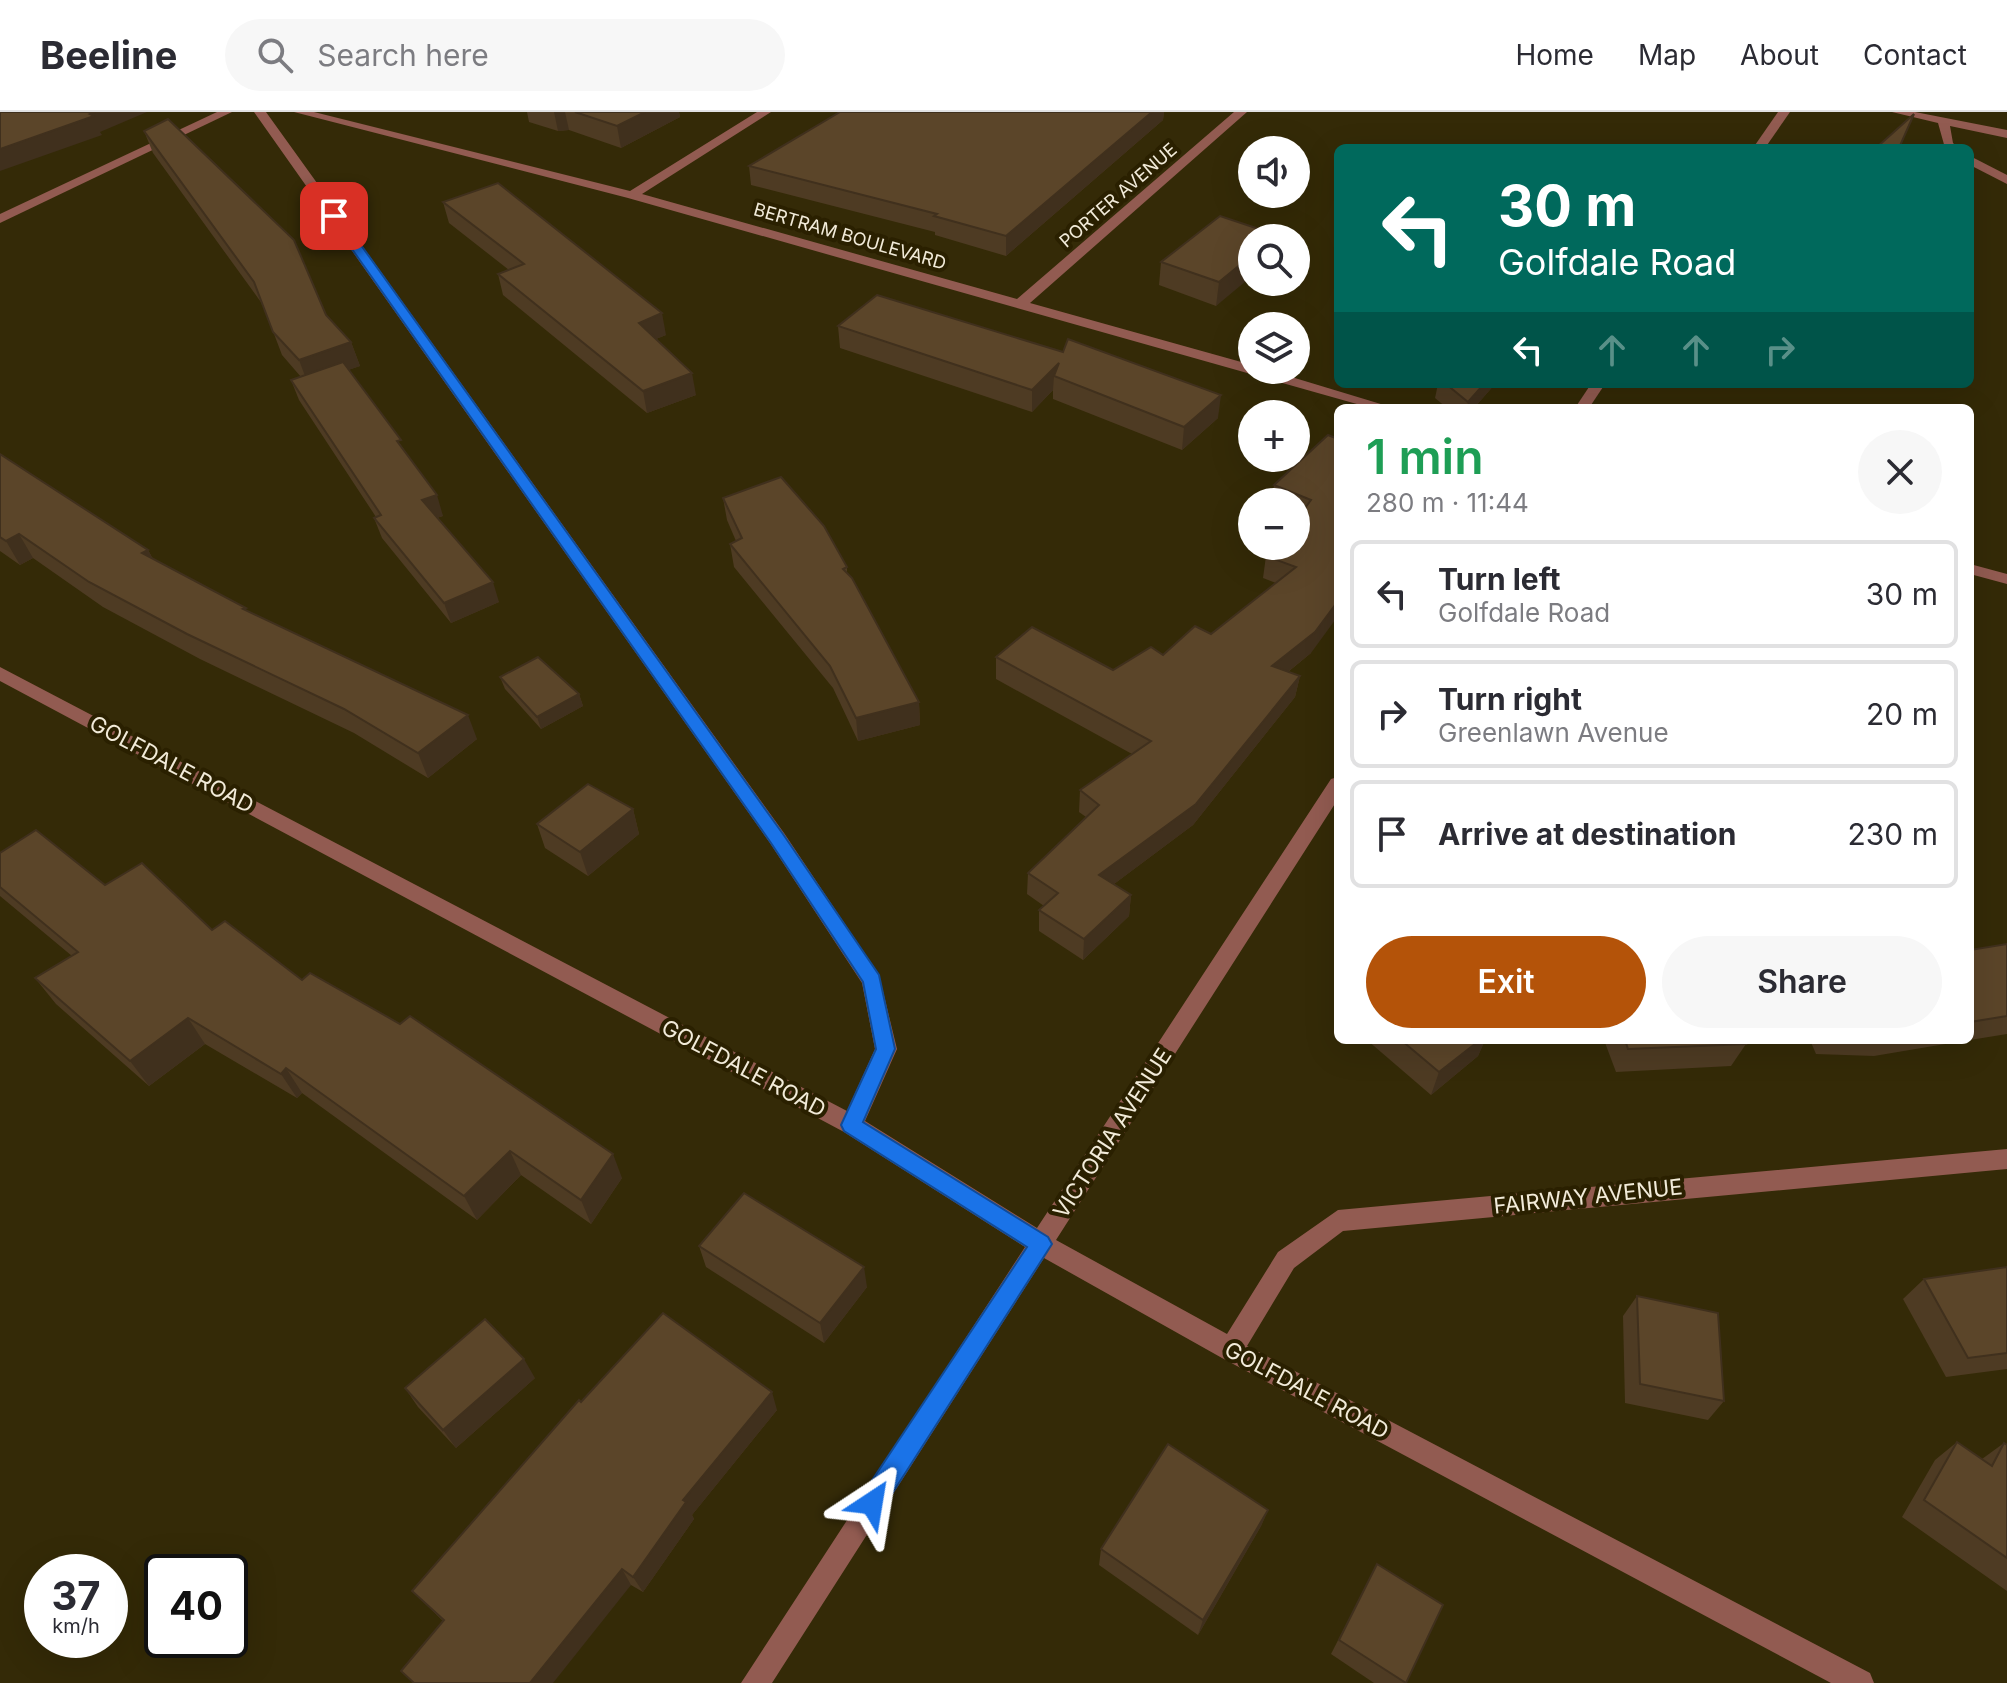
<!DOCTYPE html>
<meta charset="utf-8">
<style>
body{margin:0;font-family:Inter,sans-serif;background:#f7f7f7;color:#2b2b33;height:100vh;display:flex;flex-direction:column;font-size:30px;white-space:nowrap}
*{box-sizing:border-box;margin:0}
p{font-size:26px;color:#7c7c81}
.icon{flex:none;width:44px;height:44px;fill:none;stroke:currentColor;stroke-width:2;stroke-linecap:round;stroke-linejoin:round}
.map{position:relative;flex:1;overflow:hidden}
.sheet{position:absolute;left:1334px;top:292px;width:640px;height:640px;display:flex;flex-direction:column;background:#fff;border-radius:12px;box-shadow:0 8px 32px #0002}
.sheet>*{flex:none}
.top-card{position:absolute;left:1334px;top:32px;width:640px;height:244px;border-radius:12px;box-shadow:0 8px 32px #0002;background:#00695c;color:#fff;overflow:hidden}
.tools{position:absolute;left:1238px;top:24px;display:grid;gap:16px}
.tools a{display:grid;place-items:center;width:72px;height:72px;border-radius:50%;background:#fff;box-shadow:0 8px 32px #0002;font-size:40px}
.speed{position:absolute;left:24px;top:1442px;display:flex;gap:16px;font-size:40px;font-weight:700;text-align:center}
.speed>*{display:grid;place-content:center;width:104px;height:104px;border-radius:50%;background:#fff;box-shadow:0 8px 32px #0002;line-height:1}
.speed small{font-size:20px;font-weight:400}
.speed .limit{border:4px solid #111;border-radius:12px;background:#fff;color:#111}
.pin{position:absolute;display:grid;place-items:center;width:68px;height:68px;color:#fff;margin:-34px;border-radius:16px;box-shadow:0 4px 12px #0006}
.me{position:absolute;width:88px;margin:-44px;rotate:33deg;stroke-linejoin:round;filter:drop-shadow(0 0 6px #0008)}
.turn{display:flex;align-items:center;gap:28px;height:168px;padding:0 32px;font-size:36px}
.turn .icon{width:104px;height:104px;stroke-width:2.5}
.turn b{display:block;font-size:56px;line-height:68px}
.lanes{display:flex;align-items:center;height:76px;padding:0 32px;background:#0003;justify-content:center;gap:40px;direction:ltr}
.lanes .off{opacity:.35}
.round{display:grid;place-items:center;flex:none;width:84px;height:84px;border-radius:42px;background:#f7f7f7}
.head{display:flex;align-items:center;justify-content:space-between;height:136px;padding:0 32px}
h1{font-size:48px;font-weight:600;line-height:60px;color:#1e9e55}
.action{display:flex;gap:16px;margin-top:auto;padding:16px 32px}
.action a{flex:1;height:92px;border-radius:48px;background:#b45309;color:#fff;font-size:32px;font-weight:600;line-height:92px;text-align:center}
.action a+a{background:#f7f7f7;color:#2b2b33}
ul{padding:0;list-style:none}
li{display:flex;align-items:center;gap:24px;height:108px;margin:0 16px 12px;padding:0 16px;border:4px solid #e1e1e2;border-radius:12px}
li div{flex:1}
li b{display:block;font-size:30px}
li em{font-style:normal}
header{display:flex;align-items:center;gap:48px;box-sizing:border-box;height:112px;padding:0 40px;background:#fff;border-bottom:2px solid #e1e1e2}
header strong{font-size:38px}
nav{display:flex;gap:44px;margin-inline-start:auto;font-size:28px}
.search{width:560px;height:72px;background:#f7f7f7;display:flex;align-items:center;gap:20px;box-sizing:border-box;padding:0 28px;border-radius:44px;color:#7c7c81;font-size:30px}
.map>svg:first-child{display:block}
</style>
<header>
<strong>Beeline</strong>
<div class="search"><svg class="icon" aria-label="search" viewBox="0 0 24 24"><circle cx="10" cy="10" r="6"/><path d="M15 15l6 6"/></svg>Search here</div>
<nav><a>Home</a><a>Map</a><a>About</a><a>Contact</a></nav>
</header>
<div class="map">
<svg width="2007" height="1571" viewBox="0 0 2007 1571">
<rect width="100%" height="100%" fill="#342a07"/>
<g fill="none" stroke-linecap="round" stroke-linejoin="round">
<g fill="#925b51" fill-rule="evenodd">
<path d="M 217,0 L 232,0 L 0,111 L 0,102 Z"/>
<path d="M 254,0 L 266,0 L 784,721 L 879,863 L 897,937 L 865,1009 L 1037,1116 L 1331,667 L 1338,665 L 1338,687 L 1056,1128 L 1227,1222 L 1278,1140 L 1338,1098 L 2007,1037 L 2007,1057 L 1343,1119 L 1294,1156 L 1247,1234 L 1870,1561 L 1874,1571 L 1831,1571 L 1222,1246 L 1044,1146 L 772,1571 L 741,1571 L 1025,1135 L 844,1020 L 0,569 L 0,555 L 847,999 L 875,937 L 862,871 L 770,731 Z"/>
<path d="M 294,0 L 314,0 L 630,79 L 757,0 L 771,0 L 642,82 L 1017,187 L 1234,0 L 1247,0 L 1030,191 L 1252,253 L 1252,258 L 1268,258 L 1394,296 L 1371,296 L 628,86 Z"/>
<path d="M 1778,0 L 1790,0 L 1765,36 L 1753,36 Z"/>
<path d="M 1892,0 L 1915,0 L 2007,18 L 2007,26 L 1950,14 L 1953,31 L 1958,36 L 1945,36 L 1938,11 Z"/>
<path d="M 1970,44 L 2007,63 L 2007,72 L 1970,53 Z"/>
<path d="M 1591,272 L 1605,272 L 1589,296 L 1575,296 Z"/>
<path d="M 1970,452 L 2007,462 L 2007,472 L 1970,462 Z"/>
</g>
</g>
<g fill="#4e3b23">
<path d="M 527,0 L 679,0 L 680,5 L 621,36 L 569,18 L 558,19 L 529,10 Z"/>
<path d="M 840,0 L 1164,0 L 1163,8 L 1006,144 L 935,123 L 935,120 L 751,73 L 749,54 Z"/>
<path d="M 144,19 L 351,230 L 360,254 L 348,258 L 405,339 L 443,404 L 437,406 L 499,490 L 451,511 L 382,426 L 374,406 L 376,405 L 299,288 L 291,268 L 301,265 L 282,243 L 263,193 L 153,41 Z"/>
<path d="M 443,90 L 666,223 L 656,227 L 696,283 L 647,301 L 503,183 L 498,162 L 509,158 L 449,111 Z"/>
<path d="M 1277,123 L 1216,194 L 1159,173 L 1161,150 Z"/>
<path d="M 877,183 L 1218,306 L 1182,338 L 1053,287 L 1053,278 L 1032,300 L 840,236 L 838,214 Z"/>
<path d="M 1438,272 L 1495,272 L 1474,296 L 1447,296 L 1435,286 Z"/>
<path d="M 1328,323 L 1311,541 L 1288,560 L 1300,564 L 1295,585 L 1193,713 L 1114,772 L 1131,783 L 1129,804 L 1083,848 L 1039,819 L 1039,798 L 1044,794 L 1027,782 L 1028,761 L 1086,705 L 1079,700 L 1080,678 L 1132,642 L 996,567 L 996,545 L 1113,558 L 1163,543 L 1211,522 L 1276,471 L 1263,466 L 1266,444 L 1297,406 L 1296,405 L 1296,390 L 1272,390 L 1274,373 Z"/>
<path d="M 0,342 L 148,438 L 153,447 L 477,627 L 428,666 L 354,621 L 200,547 L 103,495 L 33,446 L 20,453 L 0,439 Z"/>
<path d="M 723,386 L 847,455 L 847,461 L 919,590 L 920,613 L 858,629 L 833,576 L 734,455 L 730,432 L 736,429 L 727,408 Z"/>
<path d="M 500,565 L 579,582 L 583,594 L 541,617 L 505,577 Z"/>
<path d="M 633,697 L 639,722 L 588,764 L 545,736 L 537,712 Z"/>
<path d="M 0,741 L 105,773 L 212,818 L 302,868 L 622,1066 L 591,1112 L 521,1063 L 477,1108 L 302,981 L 297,986 L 205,932 L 149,974 L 56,892 L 35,866 L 72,844 L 0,784 Z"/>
<path d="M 2007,832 L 2007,922 L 1970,928 L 1970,838 Z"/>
<path d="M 1367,928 L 1485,928 L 1478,944 L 1431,983 Z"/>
<path d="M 1604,928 L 1744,928 L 1746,932 L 1731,954 L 1616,960 Z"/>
<path d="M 1810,928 L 1969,928 L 1874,944 L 1816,942 Z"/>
<path d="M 699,1134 L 867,1175 L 824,1231 L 706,1155 Z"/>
<path d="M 2007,1155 L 2007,1257 L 1946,1265 L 1903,1187 L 1924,1167 Z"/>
<path d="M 1637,1184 L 1724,1289 L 1708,1308 L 1625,1291 L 1623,1204 Z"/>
<path d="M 535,1266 L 456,1336 L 418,1295 L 405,1276 Z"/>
<path d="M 581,1290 L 777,1298 L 692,1403 L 694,1407 L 643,1480 L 631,1473 L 443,1509 L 412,1479 Z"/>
<path d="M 1957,1330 L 1982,1347 L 2004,1331 L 2007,1333 L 2007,1479 L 1902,1405 L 1935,1348 Z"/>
<path d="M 1268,1398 L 1261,1414 L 1198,1523 L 1099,1453 L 1101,1437 Z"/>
<path d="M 1377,1452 L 1406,1571 L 1374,1571 L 1331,1542 Z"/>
</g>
<g fill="#40301d">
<path d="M 95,0 L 147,0 L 100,20 L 102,23 L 0,59 L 0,37 Z"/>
<path d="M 554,0 L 565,0 L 569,18 L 558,19 Z"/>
<path d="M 645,0 L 679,0 L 680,5 L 621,36 L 617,14 Z"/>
<path d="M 1152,0 L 1164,0 L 1163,8 L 1006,144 L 1006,124 Z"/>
<path d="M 1252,143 L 1252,164 L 1216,194 L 1219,170 Z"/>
<path d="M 662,201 L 666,223 L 643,232 L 639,211 Z"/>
<path d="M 351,230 L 360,254 L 308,272 L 299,248 Z"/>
<path d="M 1059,251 L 1054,264 L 1053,278 L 1032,300 L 1032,278 Z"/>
<path d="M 692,261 L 696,283 L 647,301 L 643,279 Z"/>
<path d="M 1484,272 L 1495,272 L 1474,296 L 1467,296 L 1468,290 Z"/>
<path d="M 1221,283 L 1218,306 L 1182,338 L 1184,315 Z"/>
<path d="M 437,383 L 443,404 L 429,408 L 422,388 Z"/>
<path d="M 19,422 L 33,446 L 20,453 L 6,429 Z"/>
<path d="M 148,438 L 161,462 L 142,441 Z"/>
<path d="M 493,470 L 499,490 L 451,511 L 444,491 Z"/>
<path d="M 1338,489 L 1338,504 L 1311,541 L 1268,576 L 1272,554 Z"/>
<path d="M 1300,564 L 1295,585 L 1193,713 L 1098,784 L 1099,763 Z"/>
<path d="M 579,582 L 583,594 L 541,617 L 537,605 Z"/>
<path d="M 919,590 L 920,613 L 858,629 L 856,606 Z"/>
<path d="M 468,603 L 477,627 L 428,666 L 418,641 Z"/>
<path d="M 633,697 L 639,722 L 588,764 L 580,740 Z"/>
<path d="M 1131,783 L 1129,804 L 1083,848 L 1084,827 Z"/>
<path d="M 188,906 L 205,932 L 149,974 L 130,949 Z"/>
<path d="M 1480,928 L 1485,928 L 1478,944 L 1431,983 L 1439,960 Z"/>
<path d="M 286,956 L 302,981 L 297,986 L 281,962 Z"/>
<path d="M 510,1039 L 521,1063 L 477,1108 L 464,1084 Z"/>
<path d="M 613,1042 L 622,1066 L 591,1112 L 581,1088 Z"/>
<path d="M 864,1155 L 867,1175 L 824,1231 L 820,1211 Z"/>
<path d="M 524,1247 L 535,1266 L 456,1336 L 443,1318 Z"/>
<path d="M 772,1280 L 777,1298 L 692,1403 L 694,1407 L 643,1480 L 633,1465 L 683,1388 Z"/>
<path d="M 1268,1398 L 1261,1414 L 1198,1523 L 1203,1508 Z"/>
<path d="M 622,1457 L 631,1473 L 553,1571 L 530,1571 Z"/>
</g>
<g fill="#5b4529" stroke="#40301d" stroke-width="2">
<path d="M 0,0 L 95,0 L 90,2 L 94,4 L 0,37 Z"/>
<path d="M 575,0 L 645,0 L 617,14 Z"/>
<path d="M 840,0 L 1152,0 L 1006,124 L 934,104 L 937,102 L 749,54 Z"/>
<path d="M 1914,2 L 1899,36 L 1876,36 Z"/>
<path d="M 168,7 L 294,128 L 326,203 L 351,230 L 299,248 L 273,220 L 254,170 L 144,19 Z"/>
<path d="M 498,71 L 662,201 L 639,211 L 692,261 L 643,279 L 498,162 L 524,152 L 443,90 Z"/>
<path d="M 1220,104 L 1277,123 L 1273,126 L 1252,126 L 1252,143 L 1219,170 L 1161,150 Z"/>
<path d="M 877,183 L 1063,240 L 1068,227 L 1221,283 L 1184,315 L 1054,264 L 1059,251 L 1032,278 L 838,214 Z"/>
<path d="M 343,250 L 401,328 L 397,329 L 437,383 L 422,388 L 493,470 L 444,491 L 374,406 L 381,403 L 291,268 Z"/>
<path d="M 1446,272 L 1484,272 L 1468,290 Z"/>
<path d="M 1328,323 L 1338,327 L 1338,489 L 1315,520 L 1272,554 L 1300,564 L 1196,692 L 1099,763 L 1131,783 L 1084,827 L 1039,798 L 1058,781 L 1028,761 L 1099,693 L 1080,678 L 1151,629 L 996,545 L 1032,515 L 1113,558 L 1151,535 L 1163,543 L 1195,514 L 1211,522 L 1296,455 L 1266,444 L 1275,434 L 1296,434 L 1296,408 L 1311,388 L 1274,373 Z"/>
<path d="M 0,342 L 148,438 L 142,441 L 246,496 L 243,497 L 468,603 L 418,641 L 344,597 L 187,522 L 89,470 L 19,422 L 6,429 L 0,425 Z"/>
<path d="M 781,365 L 824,414 L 847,455 L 843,457 L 852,466 L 919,590 L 856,606 L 830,554 L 730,432 L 742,426 L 723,386 Z"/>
<path d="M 538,545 L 579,582 L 537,605 L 500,565 Z"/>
<path d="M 588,672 L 633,697 L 580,740 L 537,712 Z"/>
<path d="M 36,718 L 105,773 L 142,751 L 212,818 L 225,809 L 302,868 L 310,861 L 400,912 L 410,904 L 613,1042 L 581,1088 L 510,1039 L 464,1084 L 286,956 L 281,962 L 188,906 L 130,949 L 35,866 L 78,840 L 0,775 L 0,741 Z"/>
<path d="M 2007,832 L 2007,904 L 1970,910 L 1970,838 Z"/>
<path d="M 1401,928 L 1480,928 L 1439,960 Z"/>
<path d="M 1625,928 L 1744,928 L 1746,932 L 1628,937 Z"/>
<path d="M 744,1081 L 864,1155 L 820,1211 L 699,1134 Z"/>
<path d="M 2007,1155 L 2007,1241 L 1968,1246 L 1924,1167 Z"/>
<path d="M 1637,1184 L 1718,1201 L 1724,1289 L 1640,1272 Z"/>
<path d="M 663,1201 L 772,1280 L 683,1388 L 686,1390 L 633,1465 L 622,1457 L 530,1571 L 414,1571 L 401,1559 L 444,1508 L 412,1479 L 579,1288 L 581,1290 Z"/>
<path d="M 485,1207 L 524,1247 L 443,1318 L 405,1276 Z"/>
<path d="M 1957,1330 L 1992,1354 L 2004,1331 L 2007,1333 L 2007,1446 L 1924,1388 Z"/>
<path d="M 1168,1332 L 1268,1398 L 1203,1508 L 1101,1437 Z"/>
<path d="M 1377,1452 L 1443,1493 L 1406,1571 L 1339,1528 Z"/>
</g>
<path fill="#1a73e8" stroke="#114b97" stroke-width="2" d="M 330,101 L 338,101 L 783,722 L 879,863 L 895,937 L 863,1010 L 1048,1125 L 1052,1132 L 881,1399 L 872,1403 L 863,1399 L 860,1391 L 863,1382 L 1027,1135 L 844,1019 L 841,1013 L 876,937 L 863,870 L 771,731 L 330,106 Z"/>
<g text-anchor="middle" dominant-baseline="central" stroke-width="8" stroke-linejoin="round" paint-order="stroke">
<g font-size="18" fill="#f2ebd9" stroke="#2a2000">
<text transform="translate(1118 83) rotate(-41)">PORTER AVENUE</text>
<text transform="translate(850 124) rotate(16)">BERTRAM BOULEVARD</text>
</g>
<g font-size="22" fill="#f2ebd9" stroke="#2a2000">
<text transform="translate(172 652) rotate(28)">GOLFDALE ROAD</text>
<text transform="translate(744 956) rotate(28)">GOLFDALE ROAD</text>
<text transform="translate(1112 1021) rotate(-57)">VICTORIA AVENUE</text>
<text transform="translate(1588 1084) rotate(-6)">FAIRWAY AVENUE</text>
<text transform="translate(1307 1278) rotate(28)">GOLFDALE ROAD</text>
</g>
</g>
</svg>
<div class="tools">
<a><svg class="icon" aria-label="sound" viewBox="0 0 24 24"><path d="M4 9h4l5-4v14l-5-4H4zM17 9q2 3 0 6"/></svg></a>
<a><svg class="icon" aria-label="search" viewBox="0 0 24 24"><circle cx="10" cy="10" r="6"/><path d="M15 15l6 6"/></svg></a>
<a><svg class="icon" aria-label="layers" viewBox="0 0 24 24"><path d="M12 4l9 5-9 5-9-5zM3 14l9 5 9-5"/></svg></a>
<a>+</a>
<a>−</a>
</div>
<div class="speed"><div>37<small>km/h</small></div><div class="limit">40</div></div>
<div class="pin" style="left:334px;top:104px;background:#d93025"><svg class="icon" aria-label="arrive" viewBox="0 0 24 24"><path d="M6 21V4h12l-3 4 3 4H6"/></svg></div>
<svg class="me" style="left:872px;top:1391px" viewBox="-20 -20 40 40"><path d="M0-17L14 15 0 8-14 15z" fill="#1a73e8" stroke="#fff" stroke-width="4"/></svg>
<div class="top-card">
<div class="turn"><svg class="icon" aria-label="left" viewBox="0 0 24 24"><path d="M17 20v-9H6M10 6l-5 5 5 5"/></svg><div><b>30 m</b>Golfdale Road</div></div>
<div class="lanes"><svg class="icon" aria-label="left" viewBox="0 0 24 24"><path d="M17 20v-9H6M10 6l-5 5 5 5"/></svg><svg class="icon off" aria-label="ahead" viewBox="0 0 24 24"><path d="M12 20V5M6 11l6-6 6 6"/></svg><svg class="icon off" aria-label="ahead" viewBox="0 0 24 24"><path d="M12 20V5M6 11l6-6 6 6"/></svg><svg class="icon off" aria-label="right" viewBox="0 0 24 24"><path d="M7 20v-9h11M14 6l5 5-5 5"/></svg></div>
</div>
<section class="sheet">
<div class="head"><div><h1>1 min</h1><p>280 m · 11:44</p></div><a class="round"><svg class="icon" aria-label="close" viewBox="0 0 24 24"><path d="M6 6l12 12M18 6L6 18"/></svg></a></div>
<ul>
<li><svg class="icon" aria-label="left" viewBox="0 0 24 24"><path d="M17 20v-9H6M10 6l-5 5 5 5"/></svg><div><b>Turn left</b><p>Golfdale Road</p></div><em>30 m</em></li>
<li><svg class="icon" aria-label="right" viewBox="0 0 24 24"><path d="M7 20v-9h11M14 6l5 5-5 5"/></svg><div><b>Turn right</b><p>Greenlawn Avenue</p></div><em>20 m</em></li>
<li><svg class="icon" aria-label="arrive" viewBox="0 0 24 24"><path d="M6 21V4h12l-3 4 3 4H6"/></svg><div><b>Arrive at destination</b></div><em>230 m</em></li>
</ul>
<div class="action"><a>Exit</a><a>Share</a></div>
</section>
</div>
